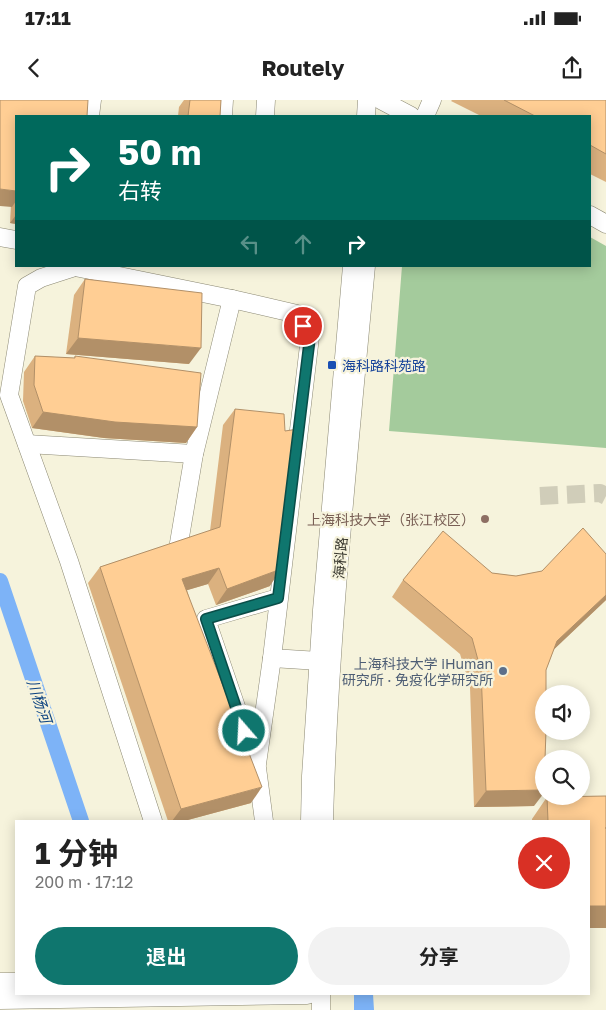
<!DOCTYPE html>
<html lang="zh">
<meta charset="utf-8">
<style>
body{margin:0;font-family:"Golos Text","Noto Sans SC",sans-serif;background:#f2f2f2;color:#222;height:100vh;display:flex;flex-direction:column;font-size:19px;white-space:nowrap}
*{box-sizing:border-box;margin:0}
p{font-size:16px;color:#767676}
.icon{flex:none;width:28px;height:28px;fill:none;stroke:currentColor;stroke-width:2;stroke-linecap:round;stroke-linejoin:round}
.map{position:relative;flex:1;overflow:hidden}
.sheet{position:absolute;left:15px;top:720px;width:575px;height:175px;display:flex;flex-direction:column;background:#fff;border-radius:0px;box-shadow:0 2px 12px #0003}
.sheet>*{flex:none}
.hud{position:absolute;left:15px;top:15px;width:576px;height:152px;border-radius:0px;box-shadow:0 2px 12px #0003;background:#00695c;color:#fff;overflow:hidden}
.tools{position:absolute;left:535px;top:585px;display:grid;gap:10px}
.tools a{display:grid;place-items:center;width:55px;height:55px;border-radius:50%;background:#fff;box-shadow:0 2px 12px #0003;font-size:25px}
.pin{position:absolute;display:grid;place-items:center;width:42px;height:42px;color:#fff;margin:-21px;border:2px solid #fff;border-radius:50%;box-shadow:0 1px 5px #0007}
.me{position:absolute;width:55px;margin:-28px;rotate:341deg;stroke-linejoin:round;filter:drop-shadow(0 0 4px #0008)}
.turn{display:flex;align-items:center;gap:18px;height:105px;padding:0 20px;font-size:22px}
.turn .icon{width:65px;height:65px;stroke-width:2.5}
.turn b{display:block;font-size:35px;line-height:42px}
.lanes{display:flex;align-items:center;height:48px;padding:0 20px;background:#0003;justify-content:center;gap:25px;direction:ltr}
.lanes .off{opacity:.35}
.round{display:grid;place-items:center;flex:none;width:52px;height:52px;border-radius:26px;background:#f2f2f2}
.head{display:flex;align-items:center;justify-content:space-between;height:85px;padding:0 20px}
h1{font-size:30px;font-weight:700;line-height:38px}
.button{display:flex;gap:10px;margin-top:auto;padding:10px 20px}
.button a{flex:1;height:58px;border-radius:30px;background:#0f766e;color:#fff;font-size:20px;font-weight:700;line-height:58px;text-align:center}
.button a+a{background:#f2f2f2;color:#222}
.status{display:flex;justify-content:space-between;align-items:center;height:35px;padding:0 25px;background:#fff;direction:ltr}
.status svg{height:14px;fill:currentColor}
header{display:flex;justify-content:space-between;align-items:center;height:65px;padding:0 20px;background:#fff;font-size:22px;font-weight:700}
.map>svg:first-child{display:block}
</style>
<div class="status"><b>17:11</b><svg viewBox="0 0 49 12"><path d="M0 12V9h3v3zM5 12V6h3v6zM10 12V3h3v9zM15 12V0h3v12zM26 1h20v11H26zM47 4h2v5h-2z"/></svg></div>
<header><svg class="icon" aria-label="back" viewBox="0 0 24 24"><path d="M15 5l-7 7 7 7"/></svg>Routely<svg class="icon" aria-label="share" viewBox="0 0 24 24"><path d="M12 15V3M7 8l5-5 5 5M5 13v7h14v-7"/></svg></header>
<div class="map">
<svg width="606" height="910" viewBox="0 0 606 910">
<rect width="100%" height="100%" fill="#f6f3dc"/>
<path fill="#a4cb9c" d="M 590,137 L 606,146 L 606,348 L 389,331 L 402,166 L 590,166 Z"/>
<path fill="#7db3f7" d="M 354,894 L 373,894 L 374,910 L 354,910 Z"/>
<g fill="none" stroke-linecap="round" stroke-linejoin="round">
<path stroke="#7db3f7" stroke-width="16" d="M 0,481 L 81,721"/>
<path stroke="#d0cdb9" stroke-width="18" stroke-dasharray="18 9" stroke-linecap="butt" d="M 540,396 L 600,393 L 606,396"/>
<g stroke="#8b8873" stroke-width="19">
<g id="minor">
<path d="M 381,0 L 411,16"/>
<path d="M 90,16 L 92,0"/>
<path d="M 223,16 L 224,0"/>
<path d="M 265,16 L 266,0"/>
<path d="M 366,16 L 367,0"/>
<path d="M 425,16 L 432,0"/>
<path d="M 590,115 L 606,124"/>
<path d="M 0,137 L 16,140"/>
<path d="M 27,344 L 194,354"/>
<path d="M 179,443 L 194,354 L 232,199"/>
<path d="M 257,664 L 272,558"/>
<path d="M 153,721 L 69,461 L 9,295 L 27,186 L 41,178 L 75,167 L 232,199 L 297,214 L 310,237 L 272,558 L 319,561"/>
<path d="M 264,721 L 257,668 L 206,519 L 278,498"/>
<path d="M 310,721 L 311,676 L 322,510 L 352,166"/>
<path d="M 324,721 C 329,536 349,351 366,166"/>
<path d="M 0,882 L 16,882"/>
<path d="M 0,900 L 307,895 L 310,894"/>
<path d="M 321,910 L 321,894"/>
</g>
</g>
<use href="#minor" stroke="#fff" stroke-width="18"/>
</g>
<g fill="#dbb17f">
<path d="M 184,0 L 221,0 L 220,16 L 178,16 L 179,7 Z"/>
<path d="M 452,0 L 606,0 L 606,82 L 590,74 L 590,16 L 481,16 L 451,1 Z"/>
<path d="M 16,16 L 16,124 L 10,123 Z"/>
<path d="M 85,179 L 189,264 L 66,254 L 74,195 Z"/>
<path d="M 35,256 L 74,258 L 75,256 L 197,327 L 186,343 L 104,338 L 32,328 L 23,301 L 24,272 Z"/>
<path d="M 235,309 L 270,486 L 216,505 L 208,484 L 187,490 L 251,703 L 184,721 L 168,721 L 88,483 L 100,467 L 210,431 L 223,325 Z"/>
<path d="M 606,454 L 606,500 L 554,549 L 546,570 L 534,706 L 474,707 L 470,587 L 460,554 L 392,497 L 403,480 L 492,473 L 516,476 L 542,471 Z"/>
<path d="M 606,696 L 606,828 L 589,828 L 589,721 L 532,721 L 532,719 L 547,697 Z"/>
</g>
<g fill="#b29068">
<path d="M 0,89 L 16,91 L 16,101 L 12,107 L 0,106 Z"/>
<path d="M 16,115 L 16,124 L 10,123 Z"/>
<path d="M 78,238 L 201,248 L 189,264 L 66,254 Z"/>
<path d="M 43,312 L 197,327 L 186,343 L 104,338 L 32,328 Z"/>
<path d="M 219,468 L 208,484 L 171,495 L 182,479 Z"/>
<path d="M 281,469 L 270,486 L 216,505 L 227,489 Z"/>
<path d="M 606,495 L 606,500 L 546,557 L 557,541 Z"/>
<path d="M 262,687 L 251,703 L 184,721 L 172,721 L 181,709 Z"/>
<path d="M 544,690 L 544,693 L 534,706 L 474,707 L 486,691 Z"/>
<rect x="589" y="806" width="17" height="22"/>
</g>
<g fill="#ffce94" stroke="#b29068">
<path d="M 0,0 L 88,0 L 87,16 L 16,16 L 16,91 L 0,89 Z"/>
<path d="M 190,0 L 221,0 L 220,16 L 188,16 Z"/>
<path d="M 504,0 L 606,0 L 606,54 L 590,45 L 590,16 L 535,16 Z"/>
<path d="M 85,179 L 202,193 L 201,248 L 78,238 Z"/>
<path d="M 35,256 L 75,258 L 75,256 L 201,273 L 197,327 L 115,322 L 43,312 L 34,285 Z"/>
<path d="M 235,309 L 284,314 L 285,331 L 298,329 L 281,469 L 227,489 L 219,468 L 182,479 L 262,687 L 181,709 L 100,467 L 220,427 Z"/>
<path d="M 583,428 L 606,454 L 606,495 L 557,541 L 546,570 L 546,594 L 544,594 L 544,631 L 546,631 L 545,659 L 544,659 L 544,690 L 486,691 L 481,571 L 472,538 L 403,480 L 443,431 L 492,473 L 516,476 L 542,471 Z"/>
<path d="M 606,696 L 606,728 L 605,728 L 606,728 L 606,806 L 589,806 L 589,721 L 548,721 L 547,697 Z"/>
</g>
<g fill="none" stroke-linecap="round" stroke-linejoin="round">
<g stroke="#0a4d48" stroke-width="12">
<path id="route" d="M 244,631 L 206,519 L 278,498 L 310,237 L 303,226"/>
</g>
<use href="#route" stroke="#0f766e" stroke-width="9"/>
</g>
<rect fill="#1a4fb4" stroke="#f6f3dc" stroke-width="2" x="327" y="260" width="10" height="10" rx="2.5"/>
<circle fill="#8d6e63" stroke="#f6f3dc" stroke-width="2" cx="485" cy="419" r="5"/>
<circle fill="#5c6f8a" stroke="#f6f3dc" stroke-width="2" cx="503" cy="571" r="5"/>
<g text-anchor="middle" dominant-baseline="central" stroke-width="4.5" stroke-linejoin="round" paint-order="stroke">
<g font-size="14" fill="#164399" stroke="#f6f3dc" text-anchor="start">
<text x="342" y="265">海科路科苑路</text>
</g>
<g font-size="14" fill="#785e54" stroke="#f6f3dc" text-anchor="end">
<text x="475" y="419">上海科技大学（张江校区）</text>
</g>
<g font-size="14" fill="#37362d" stroke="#f6f3dc">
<text transform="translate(340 458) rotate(-85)">海科路</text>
</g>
<g font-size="14" fill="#4e5e75" stroke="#f6f3dc" text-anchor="end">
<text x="493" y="563">上海科技大学 iHuman<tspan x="493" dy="16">研究所 · 免疫化学研究所</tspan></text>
</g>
<g font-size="15" font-style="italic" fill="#0e4481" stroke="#f6f3dc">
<text transform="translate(40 601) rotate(71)">川杨河</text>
</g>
</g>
</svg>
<div class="tools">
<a><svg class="icon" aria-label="sound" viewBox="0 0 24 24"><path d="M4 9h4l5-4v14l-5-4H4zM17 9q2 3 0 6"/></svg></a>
<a><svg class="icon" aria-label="search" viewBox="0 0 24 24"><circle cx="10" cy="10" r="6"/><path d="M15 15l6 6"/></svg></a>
</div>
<div class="pin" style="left:303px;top:226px;background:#d93025"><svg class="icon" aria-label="arrive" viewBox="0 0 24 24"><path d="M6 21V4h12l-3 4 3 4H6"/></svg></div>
<svg class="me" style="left:244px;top:631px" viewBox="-20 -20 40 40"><circle r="17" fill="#0f766e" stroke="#fff" stroke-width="3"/><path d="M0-11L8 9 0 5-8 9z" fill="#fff"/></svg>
<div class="hud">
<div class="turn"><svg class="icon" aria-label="right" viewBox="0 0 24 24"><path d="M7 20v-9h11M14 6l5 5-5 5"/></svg><div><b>50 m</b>右转</div></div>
<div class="lanes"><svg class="icon off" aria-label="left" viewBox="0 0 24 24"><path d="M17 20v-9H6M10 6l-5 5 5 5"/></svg><svg class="icon off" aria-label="ahead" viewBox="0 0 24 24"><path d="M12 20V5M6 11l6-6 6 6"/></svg><svg class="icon" aria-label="right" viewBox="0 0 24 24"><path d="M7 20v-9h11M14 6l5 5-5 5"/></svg></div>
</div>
<section class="sheet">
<div class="head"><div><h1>1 分钟</h1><p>200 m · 17:12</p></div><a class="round" style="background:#d93025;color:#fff"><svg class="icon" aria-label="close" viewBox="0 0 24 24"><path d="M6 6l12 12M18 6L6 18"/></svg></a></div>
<div class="button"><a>退出</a><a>分享</a></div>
</section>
</div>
